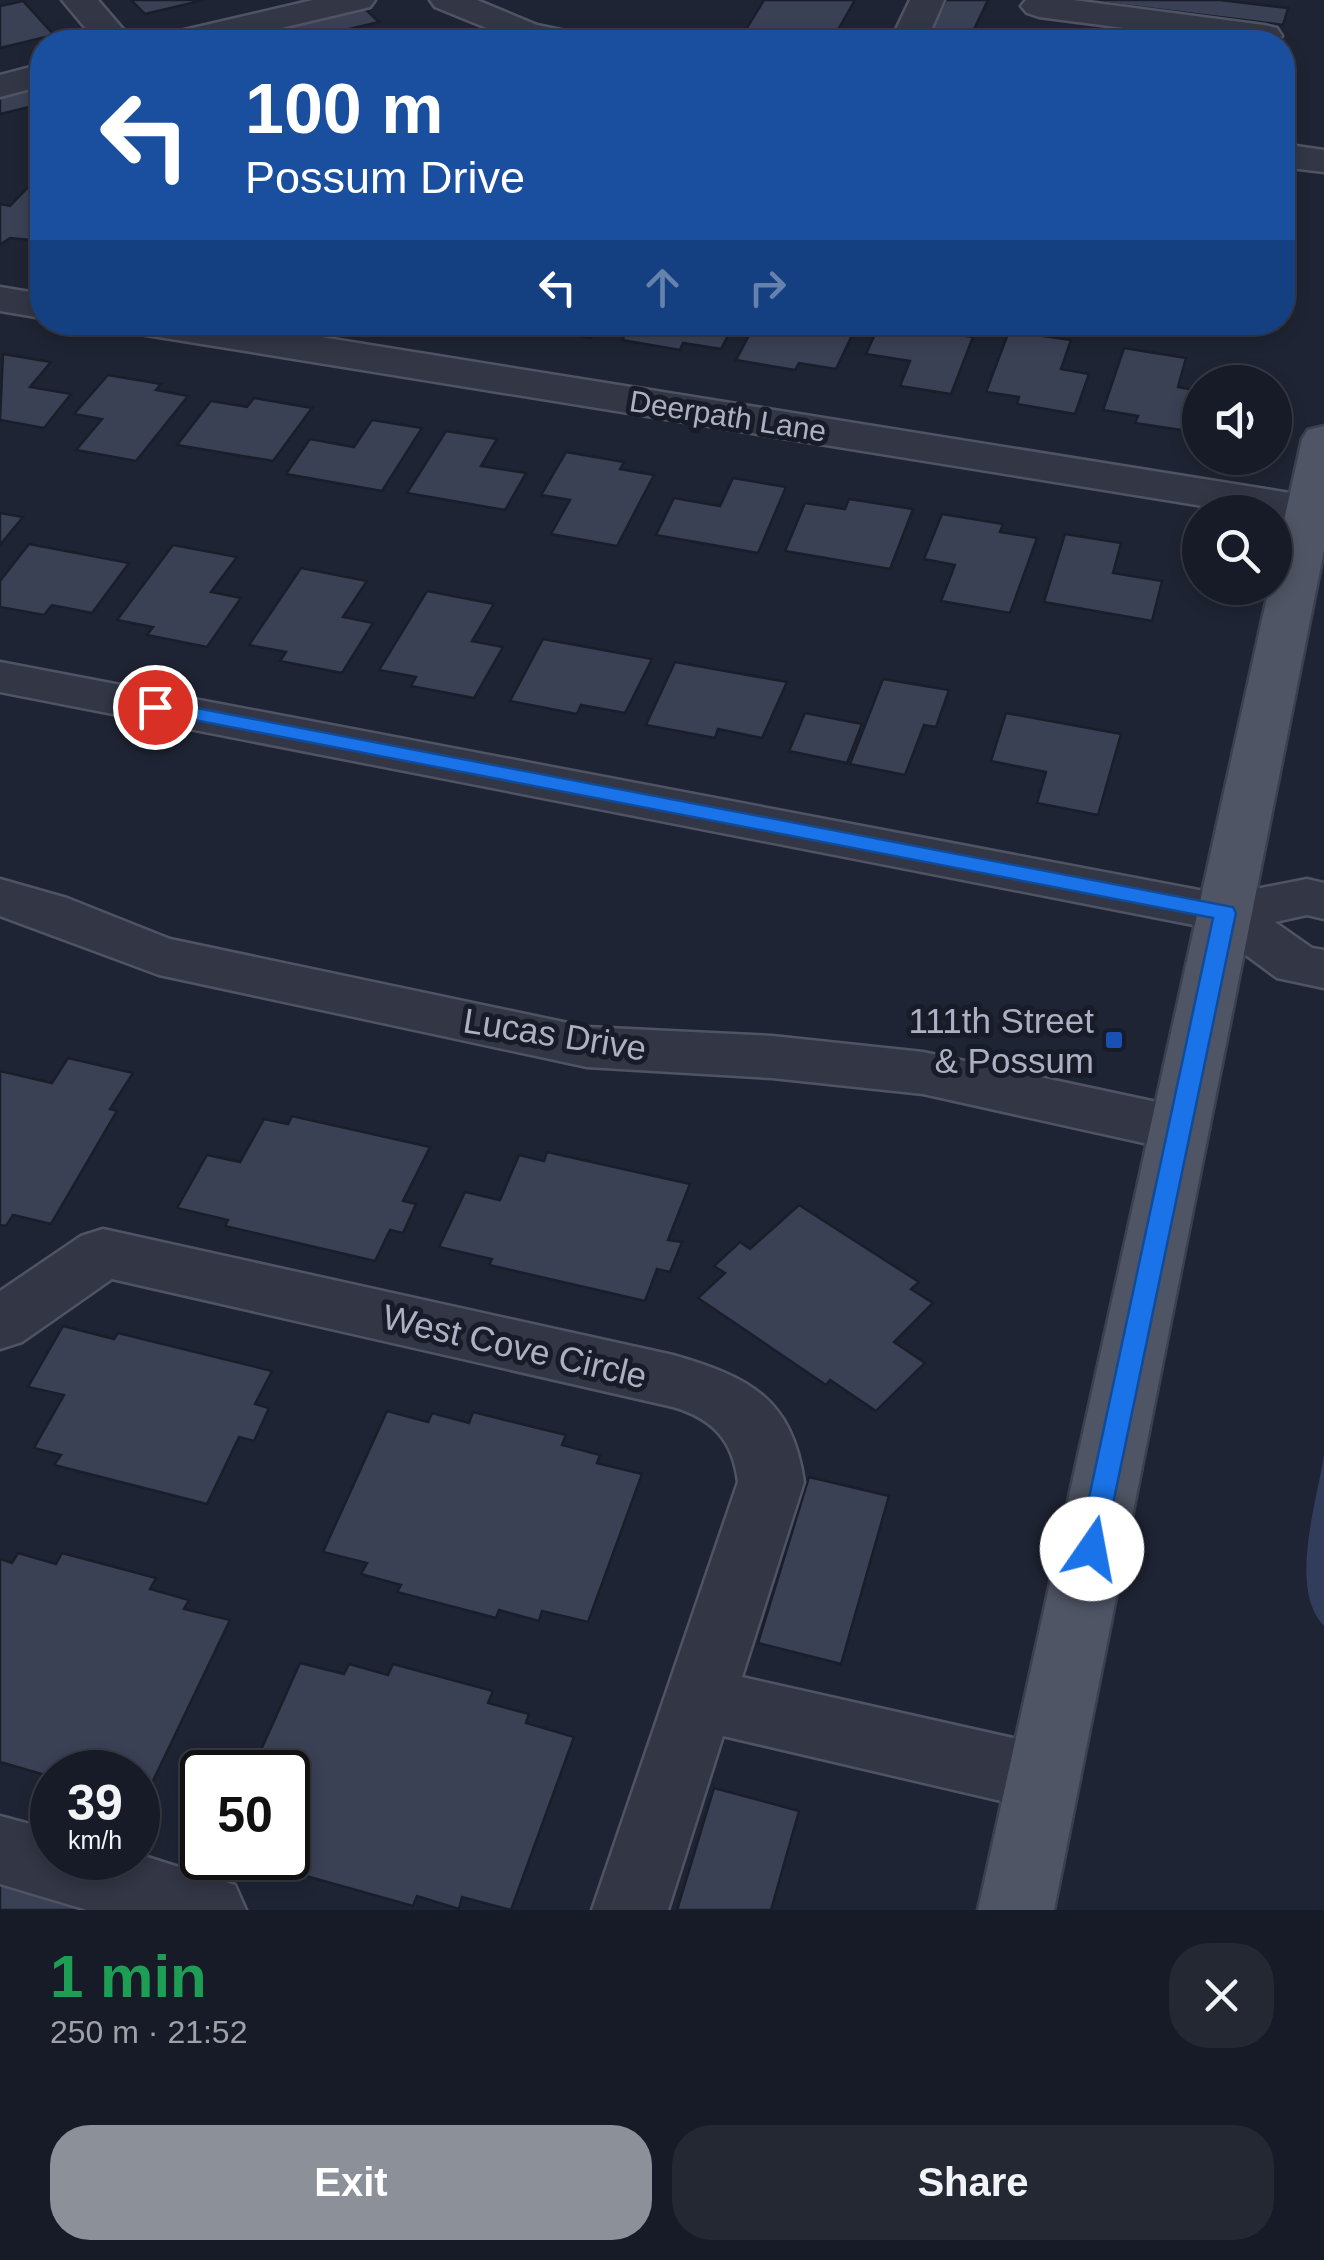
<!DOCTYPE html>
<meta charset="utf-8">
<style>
body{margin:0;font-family:Helvetica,sans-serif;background:#242833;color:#f1f3f6;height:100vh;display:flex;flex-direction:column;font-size:38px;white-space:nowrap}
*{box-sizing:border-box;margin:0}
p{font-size:32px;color:#9ea1a7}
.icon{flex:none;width:55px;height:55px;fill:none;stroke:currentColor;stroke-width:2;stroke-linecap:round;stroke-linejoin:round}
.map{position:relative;height:1910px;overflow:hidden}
.panel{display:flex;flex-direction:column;background:#171b27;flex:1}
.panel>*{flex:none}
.banner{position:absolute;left:30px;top:30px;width:1265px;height:305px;border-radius:40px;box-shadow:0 5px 15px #0003,0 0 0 2px #363944;background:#1a4fa0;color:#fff;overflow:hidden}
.buttons{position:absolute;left:1182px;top:365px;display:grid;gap:20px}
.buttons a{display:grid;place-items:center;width:110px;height:110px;border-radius:50%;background:#171b27;box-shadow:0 5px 15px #0003,0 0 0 2px #363944;font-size:50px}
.speed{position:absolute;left:30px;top:1750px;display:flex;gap:20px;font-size:50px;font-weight:700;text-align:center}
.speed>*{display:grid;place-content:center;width:130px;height:130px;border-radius:50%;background:#171b27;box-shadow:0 5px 15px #0003,0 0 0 2px #363944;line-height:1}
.speed small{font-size:25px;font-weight:400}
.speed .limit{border:5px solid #111;border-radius:15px;background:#fff;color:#111}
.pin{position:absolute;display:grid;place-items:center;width:85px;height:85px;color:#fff;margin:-42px;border:5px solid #fff;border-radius:50%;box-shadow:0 2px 10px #0007}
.me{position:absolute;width:110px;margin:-55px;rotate:12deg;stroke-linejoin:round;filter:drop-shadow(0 0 8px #0008)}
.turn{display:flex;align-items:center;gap:35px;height:210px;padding:0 50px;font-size:45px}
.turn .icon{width:130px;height:130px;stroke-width:2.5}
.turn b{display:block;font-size:70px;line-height:85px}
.lanes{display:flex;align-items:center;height:95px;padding:0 50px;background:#0003;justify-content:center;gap:50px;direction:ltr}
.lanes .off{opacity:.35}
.round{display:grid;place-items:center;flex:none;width:105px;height:105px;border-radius:40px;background:#242833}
.summary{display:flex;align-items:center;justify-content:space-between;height:170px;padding:0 50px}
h1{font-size:60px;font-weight:700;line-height:75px;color:#1e9e55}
.primary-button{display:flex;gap:20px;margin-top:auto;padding:20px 50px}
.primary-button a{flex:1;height:115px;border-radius:40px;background:#8c9099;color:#fff;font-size:40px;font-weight:700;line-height:115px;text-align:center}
.primary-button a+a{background:#242833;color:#f1f3f6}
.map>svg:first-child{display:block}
</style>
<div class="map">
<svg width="1324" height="1910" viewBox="0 0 1324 1910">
<rect width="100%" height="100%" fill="#1f2434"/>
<path fill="#323c5b" d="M 1324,1455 L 1324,1626 C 1288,1589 1317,1502 1324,1455 Z"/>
<g fill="#3b4155" stroke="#1a1e2b" stroke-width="2.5">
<path d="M 131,0 L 204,0 L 145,14 Z"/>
<path d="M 764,0 L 855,0 L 831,42 L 745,31 Z"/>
<path d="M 946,0 L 988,0 L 968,42 L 924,42 Z"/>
<path d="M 1082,0 L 1220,0 L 1288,8 L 1283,25 Z"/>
<path d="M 23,1 L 54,35 L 0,48 L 0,6 Z"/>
<path d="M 362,6 L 379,22 L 294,42 L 209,42 Z"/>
<path d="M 42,83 L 42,104 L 0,114 L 0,93 Z"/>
<path d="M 35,180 L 42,181 L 42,241 L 10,238 L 0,245 L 0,204 L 10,206 Z"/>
<path d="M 538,322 L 601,322 L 591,338 L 538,329 L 542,323 Z"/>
<path d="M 633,322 L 735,322 L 721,349 L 683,343 L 680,350 L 622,340 Z"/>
<path d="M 756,322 L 810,322 L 855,329 L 836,369 L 799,363 L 795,370 L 736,360 Z"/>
<path d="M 880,323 L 973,337 L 951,394 L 900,386 L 910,361 L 866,354 Z"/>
<path d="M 1009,331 L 1071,340 L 1061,369 L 1089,374 L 1075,414 L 1017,404 L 1019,397 L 986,392 Z"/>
<path d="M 1124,348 L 1186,358 L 1178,387 L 1200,391 L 1194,432 L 1135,423 L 1138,416 L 1103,410 Z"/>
<path d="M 3,354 L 51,362 L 30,387 L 71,394 L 44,428 L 0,420 Z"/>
<path d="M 108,375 L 161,384 L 156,390 L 188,396 L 136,461 L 76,450 L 102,419 L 74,414 Z"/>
<path d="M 254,398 L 312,408 L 273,461 L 177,445 L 211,401 L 247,407 Z"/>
<path d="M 372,420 L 422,428 L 382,491 L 286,474 L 310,439 L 354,447 Z"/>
<path d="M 446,431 L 497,439 L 481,466 L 526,473 L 505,510 L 407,493 Z"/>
<path d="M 566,452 L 624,462 L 620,469 L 654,475 L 617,546 L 551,534 L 570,500 L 541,495 Z"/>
<path d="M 733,478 L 786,487 L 758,553 L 656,535 L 674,498 L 720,506 Z"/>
<path d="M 849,499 L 913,509 L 890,569 L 785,551 L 805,503 L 845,509 Z"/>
<path d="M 0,513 L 23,517 L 0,545 Z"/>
<path d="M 942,514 L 1003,524 L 1000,532 L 1037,538 L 1010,613 L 941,601 L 955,565 L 924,559 Z"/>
<path d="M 1065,534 L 1121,543 L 1113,573 L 1162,581 L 1152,621 L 1044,602 Z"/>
<path d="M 29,544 L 129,563 L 92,613 L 52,605 L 44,615 L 0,607 L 0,581 Z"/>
<path d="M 173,545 L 237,557 L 211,592 L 241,598 L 207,647 L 147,635 L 153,627 L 117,620 Z"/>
<path d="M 301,568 L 367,581 L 343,617 L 373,623 L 342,673 L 280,661 L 286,652 L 249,645 Z"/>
<path d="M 427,591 L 494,604 L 472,641 L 503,647 L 474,698 L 411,686 L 416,677 L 379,670 Z"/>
<path d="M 543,639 L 652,659 L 625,713 L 581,705 L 577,714 L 510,701 Z"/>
<path d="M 675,662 L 787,682 L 762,738 L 718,729 L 715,738 L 646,725 Z"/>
<path d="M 883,679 L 949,690 L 936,727 L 924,725 L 905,775 L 850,764 Z"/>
<path d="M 805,713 L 862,724 L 847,763 L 789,751 Z"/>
<path d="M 1006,713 L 1121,734 L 1098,815 L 1037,803 L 1046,772 L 991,761 Z"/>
<path d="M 68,1058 L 133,1073 L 110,1109 L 117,1111 L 51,1224 L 13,1215 L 6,1226 L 0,1225 L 0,1071 L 52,1083 Z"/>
<path d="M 292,1116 L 430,1147 L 403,1201 L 416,1204 L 403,1233 L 390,1230 L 375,1261 L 225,1226 L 228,1220 L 177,1208 L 207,1155 L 240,1162 L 264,1119 L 288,1124 Z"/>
<path d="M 547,1152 L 690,1184 L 668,1240 L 682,1242 L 670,1272 L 657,1269 L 645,1301 L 489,1265 L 492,1259 L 439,1247 L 465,1192 L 500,1200 L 519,1155 L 544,1161 Z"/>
<path d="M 799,1205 L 919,1282 L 911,1289 L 933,1303 L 894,1342 L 925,1363 L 876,1411 L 830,1380 L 826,1385 L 698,1298 L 725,1273 L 714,1266 L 740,1242 L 750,1249 Z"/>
<path d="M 63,1326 L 114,1339 L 118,1333 L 272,1371 L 255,1404 L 269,1408 L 254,1441 L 239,1437 L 207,1504 L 54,1465 L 61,1455 L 34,1448 L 64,1395 L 28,1387 Z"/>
<path d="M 387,1411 L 428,1422 L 432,1413 L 469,1423 L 473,1412 L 566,1435 L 562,1445 L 600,1455 L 597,1463 L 642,1474 L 588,1622 L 542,1611 L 539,1621 L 499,1610 L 496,1618 L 397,1592 L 401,1585 L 361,1574 L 367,1563 L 323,1552 Z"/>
<path d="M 809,1477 L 889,1496 L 841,1664 L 758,1643 Z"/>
<path d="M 18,1553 L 56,1564 L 62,1553 L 156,1578 L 150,1589 L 189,1600 L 184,1609 L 230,1620 L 152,1783 L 138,1779 L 138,1772 L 61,1770 L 52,1777 L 0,1762 L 0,1559 L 12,1563 Z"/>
<path d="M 300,1663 L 344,1674 L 349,1664 L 388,1675 L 393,1664 L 493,1691 L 488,1703 L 529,1714 L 526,1723 L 574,1737 L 511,1910 L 462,1897 L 459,1909 L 417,1896 L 413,1906 L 306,1876 L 310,1866 L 282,1858 L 288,1858 L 288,1772 L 251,1772 Z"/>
<path d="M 714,1788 L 799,1811 L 771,1910 L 677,1910 Z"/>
<path d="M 0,1883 L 92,1910 L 0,1910 Z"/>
</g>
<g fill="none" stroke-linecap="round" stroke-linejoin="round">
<g stroke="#505363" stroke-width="5">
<g id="minor">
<path d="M 62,0 L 98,0 L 134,42 L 97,42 Z"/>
<path d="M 313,0 L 375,0 L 370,7 L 223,42 L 162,42 L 167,34 Z"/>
<path d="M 430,0 L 477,0 L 537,25 L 580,34 L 585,42 L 521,42 L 435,7 Z"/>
<path d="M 910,0 L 944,0 L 926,42 L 890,42 Z"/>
<path d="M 1026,0 L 1073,0 L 1264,25 L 1277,28 L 1282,36 L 1277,42 L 1233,42 L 1039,17 L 1027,13 L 1021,6 Z"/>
<path d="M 42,64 L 42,86 L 0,97 L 0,75 Z"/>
<path d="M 1282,144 L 1324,150 L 1324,172 L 1282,167 Z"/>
<path d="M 0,287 L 42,294 L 42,318 L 0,311 Z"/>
<path d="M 125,322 L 227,322 L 1309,496 L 1324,500 L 1324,520 L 1309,524 L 1275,518 L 1275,512 L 1240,512 L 146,335 L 131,331 Z"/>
<path d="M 0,662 L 1225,895 L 1307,879 L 1324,883 L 1324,919 L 1307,915 L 1275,922 L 1312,948 L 1324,950 L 1324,988 L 1277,978 L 1209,928 L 0,692 Z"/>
<path d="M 0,879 L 67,898 L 170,939 L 587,1027 L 772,1036 L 923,1052 L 1180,1107 L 1201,1114 L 1209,1129 L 1201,1144 L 1180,1151 L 923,1094 L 772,1078 L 587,1067 L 159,975 L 0,916 Z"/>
<path d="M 103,1229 L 673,1355 C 749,1377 792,1398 804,1482 L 742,1677 L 1044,1745 L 1070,1755 L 1080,1778 L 1070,1801 L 1044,1811 L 723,1736 L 668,1910 L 592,1910 L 738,1482 C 733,1441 714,1419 673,1407 L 112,1279 L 22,1342 L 0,1349 L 0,1291 L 81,1236 Z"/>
<path d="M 0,1816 L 52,1830 L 52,1858 L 138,1854 L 235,1885 L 246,1910 L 87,1910 L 0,1884 Z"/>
</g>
</g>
<g stroke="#3c3f4e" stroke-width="5">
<path id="major" d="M 1324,426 L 1324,550 L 1054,1910 L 978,1910 L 1269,588 L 1275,588 L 1275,561 L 1302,439 L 1308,430 Z"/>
</g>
<use href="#minor" fill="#323645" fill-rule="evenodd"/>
<use href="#major" fill="#505565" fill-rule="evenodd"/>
</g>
<path fill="#1a73e8" stroke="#114b97" stroke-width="2.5" d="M 155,700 L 1233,907 L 1236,913 L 1102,1557 L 1082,1557 L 1078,1549 L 1213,918 L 148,711 L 148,702 Z"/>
<rect fill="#1a4fb4" stroke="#181c29" stroke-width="4" x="1104" y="1030" width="20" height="20" rx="5"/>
<g text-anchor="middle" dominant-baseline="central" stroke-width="10" stroke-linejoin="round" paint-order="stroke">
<g font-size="30" fill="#acb0c2" stroke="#181c29">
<text transform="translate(728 416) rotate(9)">Deerpath Lane</text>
</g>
<g font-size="35" fill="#acb0c2" stroke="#181c29" text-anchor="end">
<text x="1094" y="1020">111th Street<tspan x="1094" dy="40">&amp; Possum</tspan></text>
</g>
<g font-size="35" fill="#acb0c2" stroke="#181c29">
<text transform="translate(555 1034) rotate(9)">Lucas Drive</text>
<text transform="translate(515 1346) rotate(13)">West Cove Circle</text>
</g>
</g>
</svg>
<div class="buttons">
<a><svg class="icon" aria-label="sound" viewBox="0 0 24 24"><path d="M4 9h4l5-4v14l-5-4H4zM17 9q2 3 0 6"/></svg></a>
<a><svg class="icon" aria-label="search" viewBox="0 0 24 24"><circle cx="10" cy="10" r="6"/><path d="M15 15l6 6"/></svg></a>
</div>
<div class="speed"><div>39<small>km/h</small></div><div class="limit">50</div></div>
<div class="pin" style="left:155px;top:707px;background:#d93025"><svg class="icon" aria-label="arrive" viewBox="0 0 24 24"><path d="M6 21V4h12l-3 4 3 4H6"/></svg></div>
<svg class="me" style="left:1092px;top:1549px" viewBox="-20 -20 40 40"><circle r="19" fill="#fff"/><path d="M0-13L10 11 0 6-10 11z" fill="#1a73e8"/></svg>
<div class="banner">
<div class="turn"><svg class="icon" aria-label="left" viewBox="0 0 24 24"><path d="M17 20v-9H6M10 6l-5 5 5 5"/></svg><div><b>100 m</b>Possum Drive</div></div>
<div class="lanes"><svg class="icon" aria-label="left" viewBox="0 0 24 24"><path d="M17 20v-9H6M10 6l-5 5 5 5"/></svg><svg class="icon off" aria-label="ahead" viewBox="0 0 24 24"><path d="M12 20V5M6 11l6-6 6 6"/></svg><svg class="icon off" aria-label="right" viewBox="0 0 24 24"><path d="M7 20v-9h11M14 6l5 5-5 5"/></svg></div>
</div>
</div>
<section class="panel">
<div class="summary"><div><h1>1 min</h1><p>250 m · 21:52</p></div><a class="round"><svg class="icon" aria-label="close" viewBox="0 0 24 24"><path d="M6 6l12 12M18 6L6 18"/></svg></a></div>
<div class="primary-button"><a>Exit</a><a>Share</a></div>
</section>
